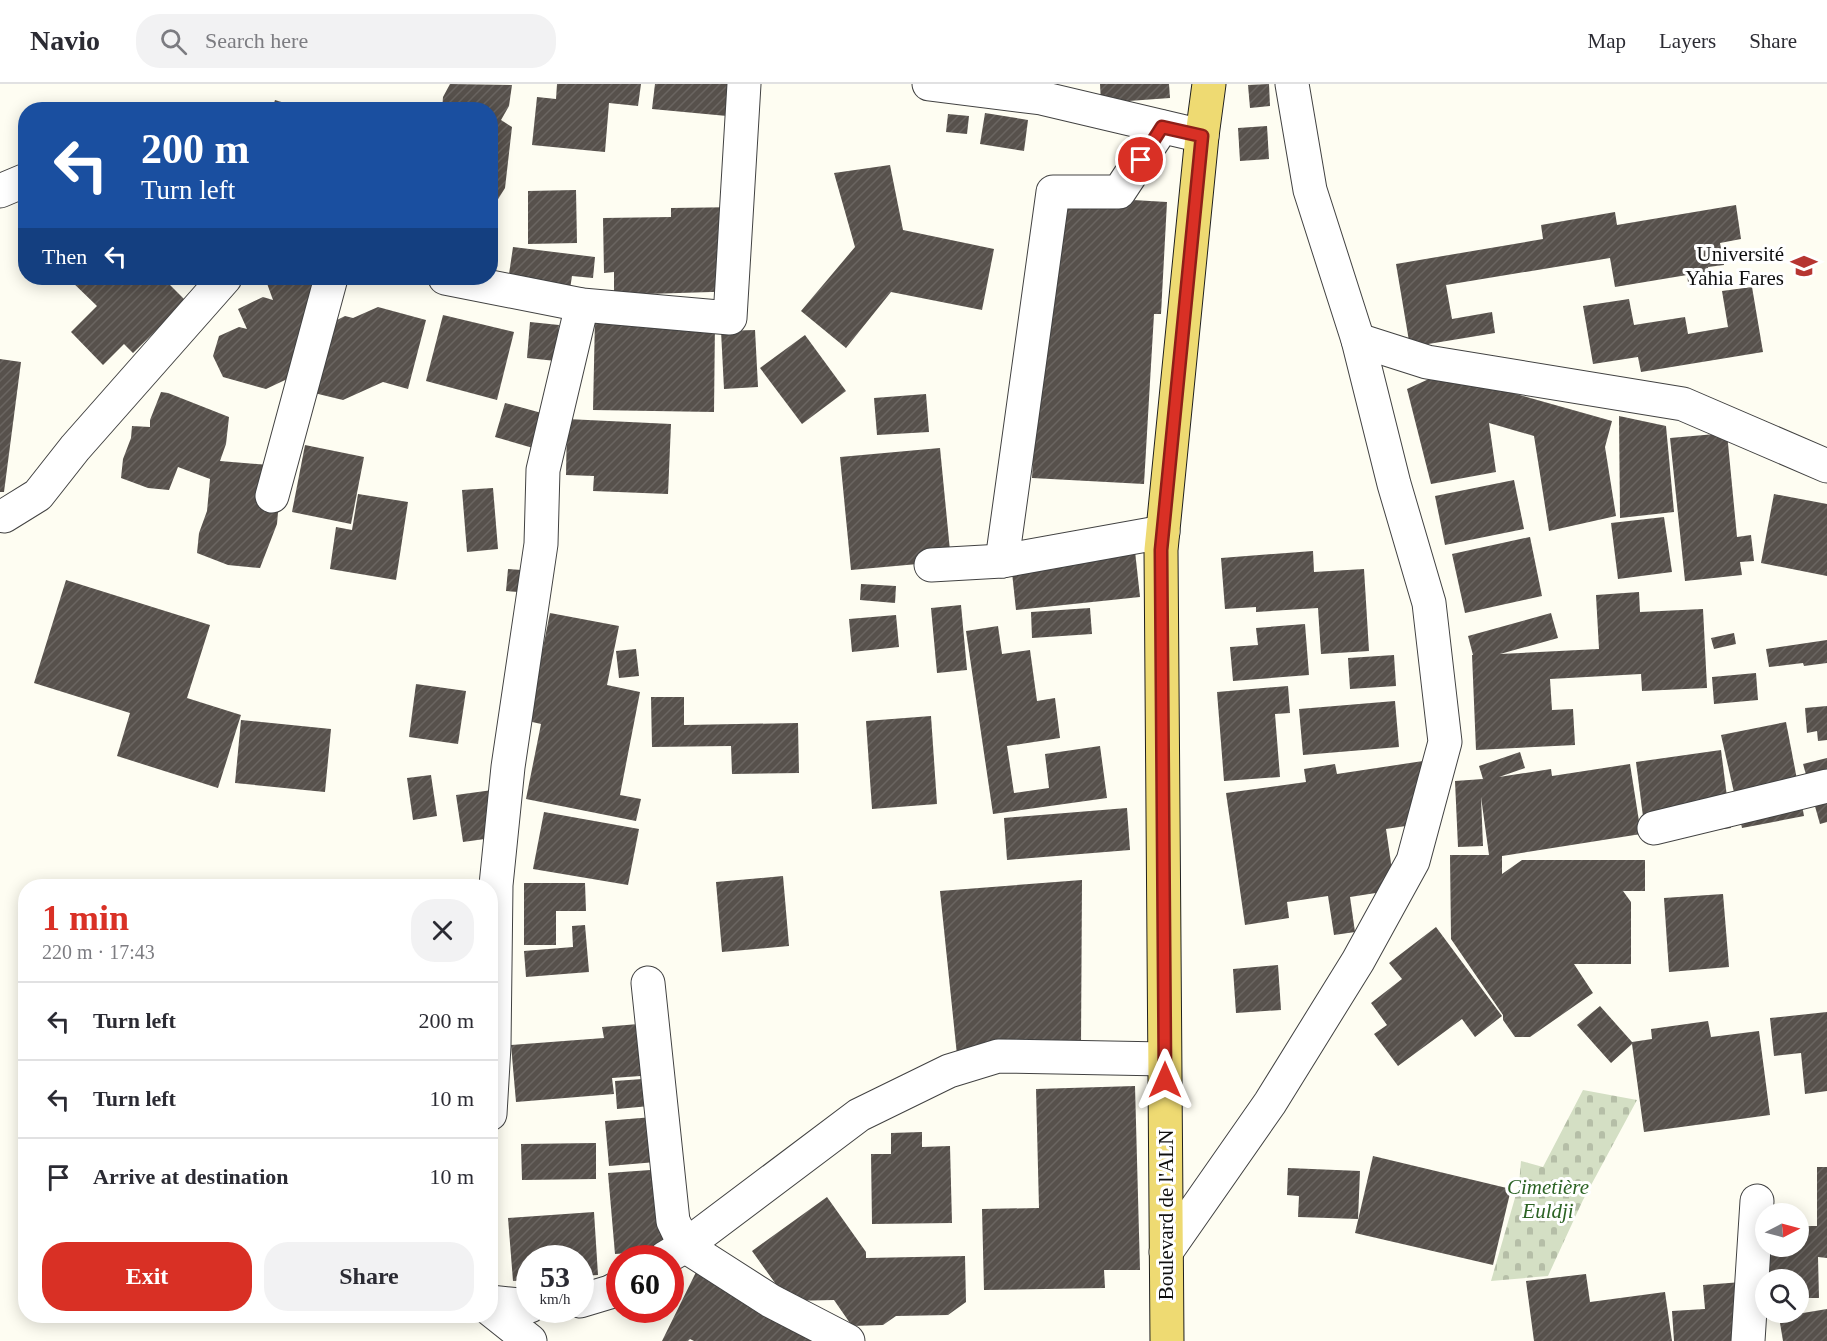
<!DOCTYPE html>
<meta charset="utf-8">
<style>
body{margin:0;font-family:Georgia,serif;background:#f2f2f3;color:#2b2b33;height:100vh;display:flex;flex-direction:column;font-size:22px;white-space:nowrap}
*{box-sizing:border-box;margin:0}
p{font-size:20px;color:#7c7c81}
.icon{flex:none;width:33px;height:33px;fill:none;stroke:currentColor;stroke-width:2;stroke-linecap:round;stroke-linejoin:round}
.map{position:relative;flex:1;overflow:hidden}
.drawer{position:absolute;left:18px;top:795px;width:480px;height:444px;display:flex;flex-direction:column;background:#fff;border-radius:24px;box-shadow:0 3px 15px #0003}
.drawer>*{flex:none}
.guide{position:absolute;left:18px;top:18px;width:480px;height:183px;border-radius:24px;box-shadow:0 3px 15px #0003;background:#1a4fa0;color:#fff;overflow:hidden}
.needle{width:39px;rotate:84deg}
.controls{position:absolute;left:1755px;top:1119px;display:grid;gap:12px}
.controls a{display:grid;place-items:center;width:54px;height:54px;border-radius:50%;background:#fff;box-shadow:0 3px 15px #0003;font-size:30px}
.speed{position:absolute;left:516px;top:1161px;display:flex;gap:12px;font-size:30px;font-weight:700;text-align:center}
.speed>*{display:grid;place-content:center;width:78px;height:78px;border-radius:50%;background:#fff;box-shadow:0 3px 15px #0003;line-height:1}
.speed small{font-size:15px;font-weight:400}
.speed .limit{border:9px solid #d22;background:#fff;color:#111}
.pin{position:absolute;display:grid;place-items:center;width:51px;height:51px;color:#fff;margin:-26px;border:3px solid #fff;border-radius:50%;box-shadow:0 2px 6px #0007}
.me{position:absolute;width:66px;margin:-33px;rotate:0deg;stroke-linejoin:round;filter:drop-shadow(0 0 4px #0008)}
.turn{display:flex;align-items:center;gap:21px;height:126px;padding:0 24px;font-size:27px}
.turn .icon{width:78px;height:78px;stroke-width:2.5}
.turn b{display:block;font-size:42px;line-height:51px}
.then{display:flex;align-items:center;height:57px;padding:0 24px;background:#0003;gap:12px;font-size:22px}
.round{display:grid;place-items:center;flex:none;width:63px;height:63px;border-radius:24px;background:#f2f2f3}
.head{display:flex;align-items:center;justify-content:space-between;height:102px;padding:0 24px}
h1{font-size:36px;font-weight:600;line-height:45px;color:#d93025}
.primary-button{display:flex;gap:12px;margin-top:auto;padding:12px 24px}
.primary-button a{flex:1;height:69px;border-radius:24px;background:#d93025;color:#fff;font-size:24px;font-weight:600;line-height:69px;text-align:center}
.primary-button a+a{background:#f2f2f3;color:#2b2b33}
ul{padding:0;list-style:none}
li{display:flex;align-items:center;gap:18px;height:78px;padding:0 24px;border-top:2px solid #e1e1e2}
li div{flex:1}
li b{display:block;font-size:22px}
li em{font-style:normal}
header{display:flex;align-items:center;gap:36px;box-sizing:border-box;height:84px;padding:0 30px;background:#fff;border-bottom:2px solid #e1e1e2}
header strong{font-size:28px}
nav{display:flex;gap:33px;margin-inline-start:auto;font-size:21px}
.search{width:420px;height:54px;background:#f2f2f3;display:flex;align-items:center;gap:15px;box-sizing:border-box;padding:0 21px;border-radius:24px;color:#7c7c81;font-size:22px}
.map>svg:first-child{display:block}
</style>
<header>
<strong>Navio</strong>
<div class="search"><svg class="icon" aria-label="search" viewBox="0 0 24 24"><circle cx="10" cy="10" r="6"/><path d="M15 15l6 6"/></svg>Search here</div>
<nav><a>Map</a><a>Layers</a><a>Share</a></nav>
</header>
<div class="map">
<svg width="1827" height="1257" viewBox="0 0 1827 1257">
<defs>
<pattern id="cemetery-stones" width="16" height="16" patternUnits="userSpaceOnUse" patternTransform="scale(1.5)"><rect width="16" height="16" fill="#d4dfc4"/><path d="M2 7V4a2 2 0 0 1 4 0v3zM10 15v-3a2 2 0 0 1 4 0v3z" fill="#b5bea7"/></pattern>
<pattern id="building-hatch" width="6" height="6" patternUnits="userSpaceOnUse" patternTransform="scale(1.5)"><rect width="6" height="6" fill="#57514c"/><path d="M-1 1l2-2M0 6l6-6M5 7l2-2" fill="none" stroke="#6a6561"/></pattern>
</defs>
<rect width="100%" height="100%" fill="#fefdf2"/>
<path fill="url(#cemetery-stones)" d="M 1583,1006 L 1637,1016 L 1583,1116 L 1548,1192 L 1491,1197 L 1519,1100 L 1521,1077 L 1543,1083 Z"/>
<g fill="url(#building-hatch)">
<path d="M 450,0 L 512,1 L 509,22 L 501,36 L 512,43 L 505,104 L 490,128 L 490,26 L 442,26 L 443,13 Z"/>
<path d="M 557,0 L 641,0 L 638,22 L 609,19 L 605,68 L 532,61 L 537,13 L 556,15 Z"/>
<path d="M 655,0 L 730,0 L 727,32 L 652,25 Z"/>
<path d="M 1100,0 L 1169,0 L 1170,14 L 1101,19 Z"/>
<path d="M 1269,0 L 1270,22 L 1250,24 L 1248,1 Z"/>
<path d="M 275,16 L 304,25 L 304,26 L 272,26 Z"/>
<path d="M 985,29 L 1028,36 L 1024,67 L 980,60 Z"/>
<path d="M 948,30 L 969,32 L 967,50 L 946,48 Z"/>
<path d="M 1267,42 L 1269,75 L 1240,77 L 1238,44 Z"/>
<path d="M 890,81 L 903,146 L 994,165 L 982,226 L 891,208 L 846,264 L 801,227 L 855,163 L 834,89 Z"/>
<path d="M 576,106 L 577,159 L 528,160 L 528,107 Z"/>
<path d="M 1048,111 L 1167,118 L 1161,230 L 1154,230 L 1144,400 L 1032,394 Z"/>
<path d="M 1736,121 L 1741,155 L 1720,159 L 1724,181 L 1708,183 L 1710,194 L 1688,198 L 1687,191 L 1615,203 L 1610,174 L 1446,201 L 1452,235 L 1492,228 L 1495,249 L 1410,263 L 1396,180 L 1543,155 L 1541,141 L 1615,128 L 1617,141 Z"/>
<path d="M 742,123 L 744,207 L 614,211 L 614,188 L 604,189 L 603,134 L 671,133 L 671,124 Z"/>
<path d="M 513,163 L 595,173 L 593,194 L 572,192 L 570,205 L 508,197 Z"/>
<path d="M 68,194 L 163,194 L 186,217 L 133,269 L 124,260 L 103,281 L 71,248 L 97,222 Z"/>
<path d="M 265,194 L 337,194 L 329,240 L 345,232 L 353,234 L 378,223 L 426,236 L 408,305 L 383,298 L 343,316 L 310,308 L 317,281 L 266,305 L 223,293 L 213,272 L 219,252 L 239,243 L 247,245 L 238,225 L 263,213 L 273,216 Z"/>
<path d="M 1752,203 L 1763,268 L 1641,288 L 1638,273 L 1593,280 L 1583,222 L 1629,215 L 1634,241 L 1685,233 L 1688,250 L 1728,243 L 1722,207 Z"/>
<path d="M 443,231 L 514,248 L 497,316 L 426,297 Z"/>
<path d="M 595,234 L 715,237 L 714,328 L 593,326 Z"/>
<path d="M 530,238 L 559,241 L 556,277 L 527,274 Z"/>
<path d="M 755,246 L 758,303 L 724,305 L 721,247 Z"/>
<path d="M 805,251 L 846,307 L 802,340 L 760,284 Z"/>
<path d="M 0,275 L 21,278 L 4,408 L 0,408 Z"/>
<path d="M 1442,289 L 1612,337 L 1605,363 L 1616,432 L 1549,447 L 1534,352 L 1489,339 L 1496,388 L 1431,400 L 1407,305 Z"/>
<path d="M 161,308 L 168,309 L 229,333 L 226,360 L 220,377 L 282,382 L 277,440 L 260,484 L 228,481 L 197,469 L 199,449 L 207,427 L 210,395 L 178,383 L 169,406 L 148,404 L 121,394 L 123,375 L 131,354 L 132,342 L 150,343 L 150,336 Z"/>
<path d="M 926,310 L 929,348 L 877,351 L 874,314 Z"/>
<path d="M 505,319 L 567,336 L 567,335 L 671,340 L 668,410 L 593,407 L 594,392 L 566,391 L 567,338 L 557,371 L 495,353 Z"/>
<path d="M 1619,332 L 1666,342 L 1674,428 L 1620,434 Z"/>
<path d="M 1727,349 L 1737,453 L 1751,451 L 1754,477 L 1740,478 L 1742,491 L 1685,497 L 1670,354 Z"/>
<path d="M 305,361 L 364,373 L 351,440 L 292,428 Z"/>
<path d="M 940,364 L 951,477 L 851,486 L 840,373 Z"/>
<path d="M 1514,396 L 1524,445 L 1445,461 L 1435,412 Z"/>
<path d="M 493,404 L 498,465 L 467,468 L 462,406 Z"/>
<path d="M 358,410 L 408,418 L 396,496 L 330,485 L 336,443 L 352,446 Z"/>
<path d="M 1774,410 L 1827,420 L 1827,492 L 1761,479 Z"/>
<path d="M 1664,433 L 1672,488 L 1618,495 L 1611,439 Z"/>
<path d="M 1530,453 L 1542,512 L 1465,529 L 1452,470 Z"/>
<path d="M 1135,467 L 1140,513 L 1016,526 L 1011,479 Z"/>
<path d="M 1313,467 L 1314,488 L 1364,485 L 1369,567 L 1321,570 L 1318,524 L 1256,528 L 1256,523 L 1225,525 L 1221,474 Z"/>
<path d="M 508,485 L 548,488 L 546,510 L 506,507 Z"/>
<path d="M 66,496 L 210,541 L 187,614 L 241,631 L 218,704 L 117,672 L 130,629 L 34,599 Z"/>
<path d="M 861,500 L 896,502 L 895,519 L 860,516 Z"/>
<path d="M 1639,508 L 1640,528 L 1703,525 L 1707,604 L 1642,607 L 1641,590 L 1550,595 L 1552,626 L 1573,625 L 1575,661 L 1476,666 L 1472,571 L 1473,571 L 1468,552 L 1551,529 L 1558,554 L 1500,570 L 1599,565 L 1596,511 Z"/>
<path d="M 961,521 L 967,586 L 937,589 L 931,524 Z"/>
<path d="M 1090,524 L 1092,550 L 1032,554 L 1031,528 Z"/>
<path d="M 550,529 L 619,542 L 607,601 L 640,608 L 620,711 L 641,715 L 636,737 L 526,715 L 541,640 L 528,637 Z"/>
<path d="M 896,531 L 899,563 L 852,568 L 849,535 Z"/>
<path d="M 1305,540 L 1309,591 L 1233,597 L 1230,563 L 1258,561 L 1256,544 Z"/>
<path d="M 998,542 L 1002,570 L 1030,566 L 1037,617 L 1055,614 L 1060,654 L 1007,662 L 1014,709 L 1049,704 L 1045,670 L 1100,662 L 1107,714 L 993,730 L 966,547 Z"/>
<path d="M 1734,549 L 1736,560 L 1714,565 L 1711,554 Z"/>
<path d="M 1827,556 L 1827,579 L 1804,582 L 1803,579 L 1769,583 L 1766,565 Z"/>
<path d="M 636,565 L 639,592 L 619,594 L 616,567 Z"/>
<path d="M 1394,571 L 1396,602 L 1350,605 L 1348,574 Z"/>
<path d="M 1756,589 L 1758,616 L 1714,620 L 1712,593 Z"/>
<path d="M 416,600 L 466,607 L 458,660 L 409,653 Z"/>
<path d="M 1288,602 L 1290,629 L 1275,630 L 1280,693 L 1224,697 L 1217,608 Z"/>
<path d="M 651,613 L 684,613 L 684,641 L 798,639 L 799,689 L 732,690 L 731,662 L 652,663 Z"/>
<path d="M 1395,617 L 1399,663 L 1303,671 L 1299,625 Z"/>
<path d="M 1827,622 L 1827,656 L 1818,657 L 1817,647 L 1807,649 L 1805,624 Z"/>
<path d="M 931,632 L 937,720 L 872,725 L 866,637 Z"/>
<path d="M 241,636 L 331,645 L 325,708 L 235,699 Z"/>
<path d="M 1786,638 L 1804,732 L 1742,744 L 1721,651 Z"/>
<path d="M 1721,666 L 1731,744 L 1646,756 L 1636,678 Z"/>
<path d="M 1520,668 L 1525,684 L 1499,693 L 1551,685 L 1552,692 L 1630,680 L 1641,750 L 1502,772 L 1502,790 L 1522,776 L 1645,776 L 1645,807 L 1623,807 L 1631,818 L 1631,880 L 1574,880 L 1593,909 L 1530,953 L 1515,953 L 1503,936 L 1503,931 L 1451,855 L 1450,771 L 1489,771 L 1481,713 L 1483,762 L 1458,763 L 1455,697 L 1483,695 L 1479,682 Z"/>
<path d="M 1827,674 L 1827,738 L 1820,740 L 1803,680 Z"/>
<path d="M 1423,677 L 1432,738 L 1386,745 L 1395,806 L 1350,813 L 1355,848 L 1334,851 L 1328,812 L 1287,818 L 1289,834 L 1245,841 L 1226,709 L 1306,698 L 1304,685 L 1335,680 L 1337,690 Z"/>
<path d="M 431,691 L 437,732 L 413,736 L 407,694 Z"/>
<path d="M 507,704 L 514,751 L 463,758 L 456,711 Z"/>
<path d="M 1127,724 L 1130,766 L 1007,776 L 1004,734 Z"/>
<path d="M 544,728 L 639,745 L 628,801 L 533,785 Z"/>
<path d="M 783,792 L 789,862 L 722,868 L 716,798 Z"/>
<path d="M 1082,796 L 1081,961 L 957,971 L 940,807 Z"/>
<path d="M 524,799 L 585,799 L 586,827 L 556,827 L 556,861 L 524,861 Z"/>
<path d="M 1723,810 L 1729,883 L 1669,888 L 1664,814 Z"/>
<path d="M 585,841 L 589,888 L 526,893 L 524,867 L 573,863 L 572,842 Z"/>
<path d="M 1436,843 L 1502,932 L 1475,953 L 1462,935 L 1398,982 L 1374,950 L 1387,941 L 1371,919 L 1402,895 L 1389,879 Z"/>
<path d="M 1278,881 L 1281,926 L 1236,929 L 1233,885 Z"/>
<path d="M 1600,922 L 1632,958 L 1652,955 L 1651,945 L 1708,937 L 1711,953 L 1759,947 L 1770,1031 L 1644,1048 L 1632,960 L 1611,979 L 1577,941 Z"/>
<path d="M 1827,928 L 1827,1007 L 1805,1010 L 1801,969 L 1774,972 L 1770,934 Z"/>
<path d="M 651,939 L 655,991 L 612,994 L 614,1010 L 516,1018 L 511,961 L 604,954 L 602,943 Z"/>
<path d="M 670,993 L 672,1020 L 617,1025 L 615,997 Z"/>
<path d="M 1135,1002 L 1140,1186 L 1104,1186 L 1105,1204 L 984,1206 L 982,1125 L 1039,1124 L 1036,1005 Z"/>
<path d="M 653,1033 L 656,1078 L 609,1082 L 605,1037 Z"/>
<path d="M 922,1048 L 922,1063 L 950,1062 L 952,1139 L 872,1140 L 871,1070 L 891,1070 L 891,1049 Z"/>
<path d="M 596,1059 L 596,1095 L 522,1096 L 521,1060 Z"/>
<path d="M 1373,1072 L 1511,1105 L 1493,1181 L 1355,1149 Z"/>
<path d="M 1817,1083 L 1827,1083 L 1827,1174 L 1818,1173 L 1819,1214 L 1798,1214 L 1798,1196 L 1766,1196 L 1766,1162 L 1798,1162 L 1798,1142 L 1817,1142 Z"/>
<path d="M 679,1084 L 686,1165 L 615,1170 L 608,1089 Z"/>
<path d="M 1288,1084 L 1360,1087 L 1358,1135 L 1298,1133 L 1299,1112 L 1287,1111 Z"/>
<path d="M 827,1113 L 866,1168 L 866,1174 L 965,1172 L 966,1218 L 948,1231 L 896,1232 L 883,1241 L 852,1242 L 834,1216 L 788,1217 L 752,1167 Z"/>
<path d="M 594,1128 L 598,1191 L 580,1192 L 580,1174 L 530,1174 L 530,1196 L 513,1197 L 508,1134 Z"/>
<path d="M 701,1178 L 814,1257 L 694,1257 L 690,1255 L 688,1257 L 662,1257 Z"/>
<path d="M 1586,1190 L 1590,1218 L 1665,1208 L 1672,1257 L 1534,1257 L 1526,1197 Z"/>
<path d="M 1755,1197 L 1760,1257 L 1674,1257 L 1672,1227 L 1705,1225 L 1703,1201 Z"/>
<path d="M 1827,1225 L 1827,1257 L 1783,1257 L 1779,1233 Z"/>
</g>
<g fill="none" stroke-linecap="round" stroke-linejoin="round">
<g stroke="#424242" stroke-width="35">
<g id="minor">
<path d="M 929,0 L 1041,14 L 1202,52"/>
<path d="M 0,107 L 26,96"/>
<path d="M 445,194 L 582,221 L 730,234 L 744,0"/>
<path d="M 1358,256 L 1427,278 L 1683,320 L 1827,382"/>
<path d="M 272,412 L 331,194"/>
<path d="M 4,432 L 38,411 L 75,364 L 225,194"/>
<path d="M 1002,477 L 1053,108 L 1119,108 L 1162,43"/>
<path d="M 931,481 L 1002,477 L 1163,448"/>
<path d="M 1654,744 L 1827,702"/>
<path d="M 648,899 L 673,1137 L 685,1162 L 771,1217 L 848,1257"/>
<path d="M 490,1030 L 494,962 L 496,801 L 508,683 L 541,460 L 543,386 L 582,221"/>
<path d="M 1166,1168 L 1270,1019 L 1358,877 L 1413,777 L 1445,658 L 1429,519 L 1394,400 L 1358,256 L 1310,106 L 1292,0"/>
<path d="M 665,1174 L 685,1162 L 859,1031 L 949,987 L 998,972 L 1164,975"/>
<path d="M 580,1217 L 610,1208 L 620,1203"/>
<path d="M 490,1218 L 530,1222"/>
<path d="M 490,1225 L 530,1257"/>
<path d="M 1748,1257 L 1757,1117"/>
</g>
</g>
<g stroke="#202020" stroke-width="35">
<path id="major" d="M 1167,1257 L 1161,466 L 1202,52 L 1209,0"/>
</g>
<use href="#minor" stroke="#fff" stroke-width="33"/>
<use href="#major" stroke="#eeda72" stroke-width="33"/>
</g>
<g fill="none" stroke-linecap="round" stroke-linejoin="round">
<g stroke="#8d1f18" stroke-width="15">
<path id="route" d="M 1141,76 L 1162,43 L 1202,52 L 1161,466 L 1165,996"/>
</g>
<use href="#route" stroke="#d93025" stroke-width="10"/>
</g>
<defs>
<g id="university-bare" transform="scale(2.07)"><path d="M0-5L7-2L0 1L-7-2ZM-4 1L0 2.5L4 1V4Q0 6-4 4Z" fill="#b63531" stroke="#fff" stroke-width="2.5" paint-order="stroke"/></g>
</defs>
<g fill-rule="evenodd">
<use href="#university-bare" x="1804" y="182"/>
</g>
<g text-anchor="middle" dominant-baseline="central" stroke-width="6" stroke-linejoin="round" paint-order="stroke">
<g font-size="21" fill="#0f0f0f" stroke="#fff" text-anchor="end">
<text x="1784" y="170">Université<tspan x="1784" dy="24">Yahia Fares</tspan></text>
</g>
<g font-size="21" font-style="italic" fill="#2c6324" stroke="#fff">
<text x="1548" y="1103">Cimetière<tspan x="1548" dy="24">Euldji</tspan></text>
</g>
<g font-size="21" fill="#0f0f0f" stroke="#fff">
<text transform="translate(1166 1131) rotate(-90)">Boulevard de l'ALN</text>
</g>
</g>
</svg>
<div class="controls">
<a><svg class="needle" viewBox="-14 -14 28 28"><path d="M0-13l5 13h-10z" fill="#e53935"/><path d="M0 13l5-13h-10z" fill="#7c7c81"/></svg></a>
<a><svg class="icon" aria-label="search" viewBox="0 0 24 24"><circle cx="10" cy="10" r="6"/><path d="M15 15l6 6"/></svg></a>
</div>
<div class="speed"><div>53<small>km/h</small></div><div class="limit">60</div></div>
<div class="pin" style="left:1141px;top:76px;background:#d93025"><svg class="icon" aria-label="arrive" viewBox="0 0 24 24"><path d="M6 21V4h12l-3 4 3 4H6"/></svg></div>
<svg class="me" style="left:1165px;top:996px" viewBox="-20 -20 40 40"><path d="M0-17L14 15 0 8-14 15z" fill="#d93025" stroke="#fff" stroke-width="4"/></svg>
<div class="guide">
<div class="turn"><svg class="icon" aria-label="left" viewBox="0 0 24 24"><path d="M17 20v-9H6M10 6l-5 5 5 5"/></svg><div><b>200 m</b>Turn left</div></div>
<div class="then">Then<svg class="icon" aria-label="left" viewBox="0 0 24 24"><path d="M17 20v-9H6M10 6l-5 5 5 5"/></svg></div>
</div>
<section class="drawer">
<div class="head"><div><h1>1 min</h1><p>220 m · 17:43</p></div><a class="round"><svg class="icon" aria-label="close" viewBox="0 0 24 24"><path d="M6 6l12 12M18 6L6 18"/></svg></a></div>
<ul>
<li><svg class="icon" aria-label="left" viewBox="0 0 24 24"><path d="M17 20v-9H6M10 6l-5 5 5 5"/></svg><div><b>Turn left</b></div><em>200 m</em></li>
<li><svg class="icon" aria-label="left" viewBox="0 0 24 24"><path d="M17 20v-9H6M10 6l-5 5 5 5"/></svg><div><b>Turn left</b></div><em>10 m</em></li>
<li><svg class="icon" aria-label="arrive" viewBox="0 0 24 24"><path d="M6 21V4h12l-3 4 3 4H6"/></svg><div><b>Arrive at destination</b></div><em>10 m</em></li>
</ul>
<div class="primary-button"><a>Exit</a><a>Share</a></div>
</section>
</div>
